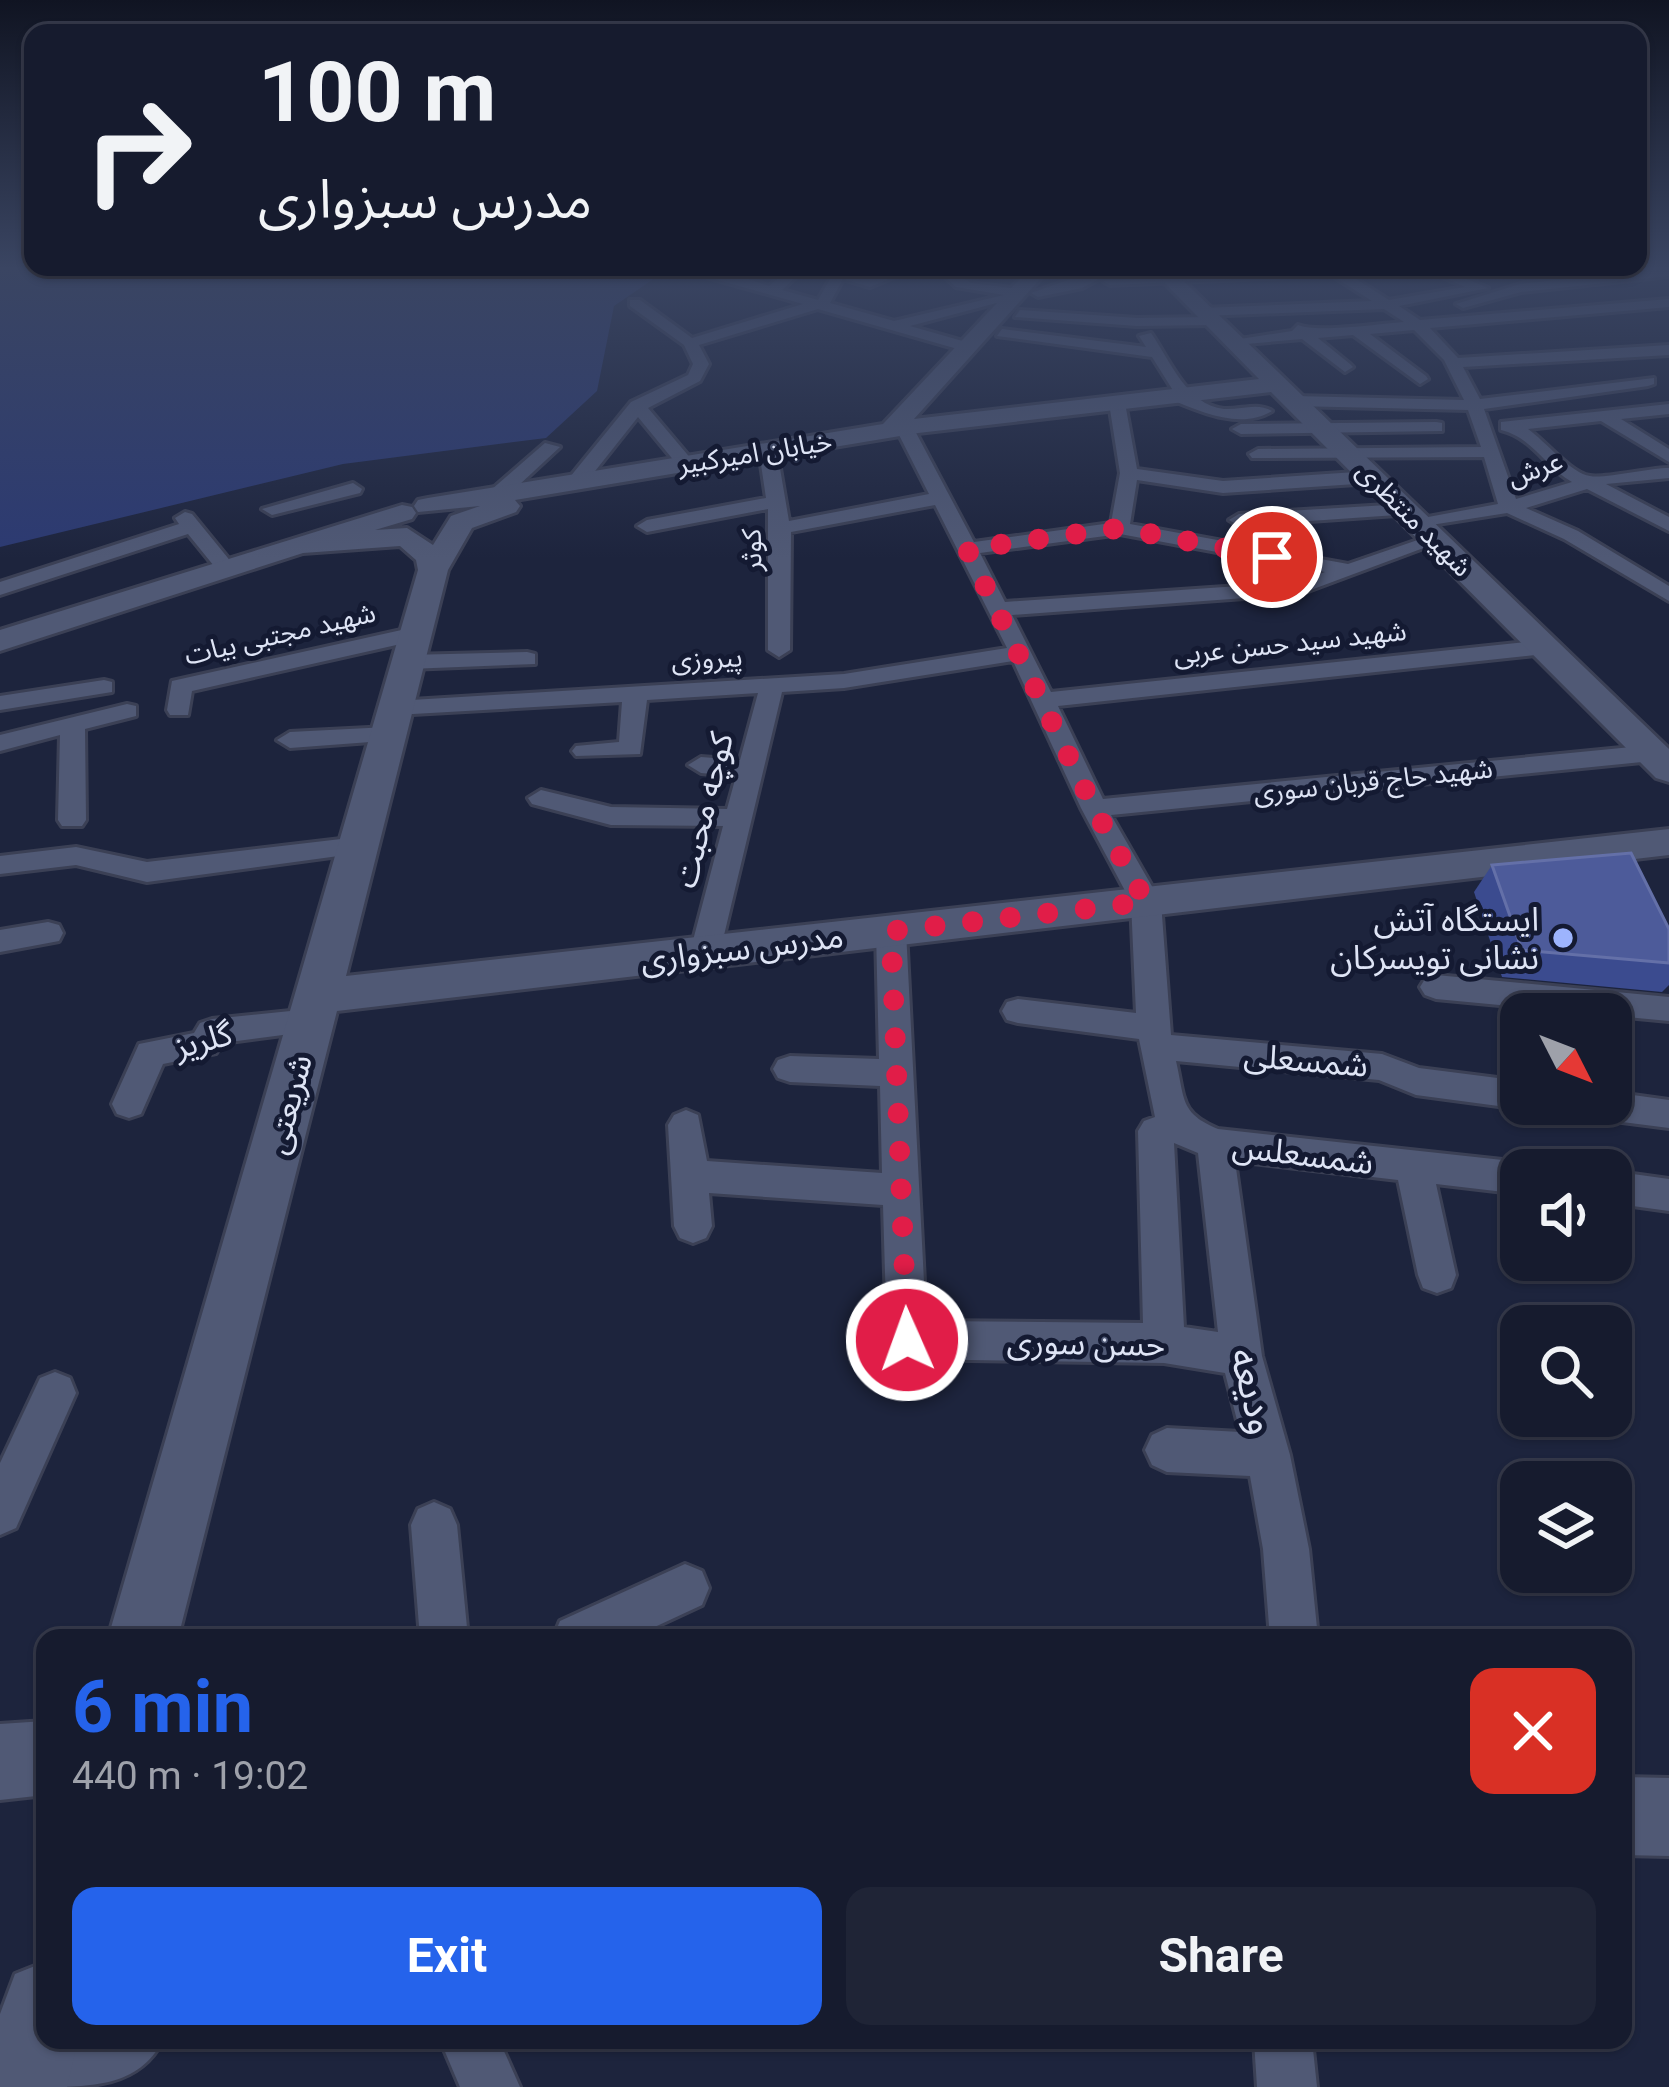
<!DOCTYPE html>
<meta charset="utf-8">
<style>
body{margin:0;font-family:Roboto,"Noto Sans Arabic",sans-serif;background:#1f2436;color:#f1f3f6;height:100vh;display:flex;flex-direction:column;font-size:45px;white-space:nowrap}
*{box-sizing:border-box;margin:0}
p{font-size:39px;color:#9ea1aa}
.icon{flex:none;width:66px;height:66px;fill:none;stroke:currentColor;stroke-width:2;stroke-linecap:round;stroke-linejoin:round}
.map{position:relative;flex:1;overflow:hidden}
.panel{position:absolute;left:36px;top:1629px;width:1596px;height:420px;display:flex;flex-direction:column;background:#161b2e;border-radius:24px;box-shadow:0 3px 9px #0004,0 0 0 3px #35394a}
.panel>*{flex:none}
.top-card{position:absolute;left:24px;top:24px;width:1623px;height:252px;border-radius:24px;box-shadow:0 3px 9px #0004,0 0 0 3px #35394a;background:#161b2e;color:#f1f3f6;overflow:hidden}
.needle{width:78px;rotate:132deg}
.controls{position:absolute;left:1500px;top:993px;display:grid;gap:24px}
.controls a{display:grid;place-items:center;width:132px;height:132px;border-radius:24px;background:#161b2e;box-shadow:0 3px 9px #0004,0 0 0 3px #35394a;font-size:60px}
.pin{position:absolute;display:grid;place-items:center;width:102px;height:102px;color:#fff;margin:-51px;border:6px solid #fff;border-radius:50%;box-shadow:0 3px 12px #0007}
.me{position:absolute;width:132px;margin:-66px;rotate:358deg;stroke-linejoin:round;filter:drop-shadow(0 0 9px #0008)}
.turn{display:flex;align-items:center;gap:42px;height:252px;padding:0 36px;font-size:54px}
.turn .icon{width:156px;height:156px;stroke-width:2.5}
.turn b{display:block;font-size:84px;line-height:102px}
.round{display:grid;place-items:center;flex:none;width:126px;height:126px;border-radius:24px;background:#1f2436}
.summary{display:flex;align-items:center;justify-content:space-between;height:204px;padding:0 36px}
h1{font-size:72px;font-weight:700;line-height:90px;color:#2563eb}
.cta{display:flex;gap:24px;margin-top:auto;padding:24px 36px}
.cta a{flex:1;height:138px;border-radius:24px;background:#2563eb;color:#fff;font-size:48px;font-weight:700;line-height:138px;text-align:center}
.cta a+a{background:#1f2436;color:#f1f3f6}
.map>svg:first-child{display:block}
</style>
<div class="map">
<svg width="1669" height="2087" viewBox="0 0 1669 2087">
<rect width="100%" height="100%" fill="#1d243d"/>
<path fill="#2c3a72" d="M 0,267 L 671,267 L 614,306 L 597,391 L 546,438 L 343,464 L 0,547 Z"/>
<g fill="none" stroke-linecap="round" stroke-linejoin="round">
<g stroke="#3b4055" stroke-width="6">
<g id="street">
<path d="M 698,267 L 712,267 L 769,286 L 792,267 L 806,267 L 782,290 L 818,300 L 837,267 L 850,267 L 848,272 C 874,280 891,267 918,267 L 870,287 L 843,279 L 830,303 L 894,321 L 1004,295 L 956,287 L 934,267 L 947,267 L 971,283 L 1011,288 L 1011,293 L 1023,296 L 910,326 L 973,344 L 976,347 L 968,352 L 818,309 L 699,345 L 709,364 L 700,381 L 648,408 L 692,460 L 692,468 L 680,468 L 638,417 L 584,485 L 570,485 L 570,477 L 631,402 L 688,375 L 693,364 L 684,345 L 630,306 L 630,300 L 640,300 L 692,338 L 803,304 L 696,274 Z"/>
<path d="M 1337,267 L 1389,300 L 1465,287 L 1421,267 L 1439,267 L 1488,288 L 1399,306 L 1420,320 L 1669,299 L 1669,307 L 1430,328 L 1458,358 L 1669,345 L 1669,355 L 1463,367 L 1480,399 L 1654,378 L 1654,384 L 1648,386 L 1484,409 L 1516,499 L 1572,482 C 1546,468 1532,437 1501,430 L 1501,422 L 1669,404 L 1669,414 L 1621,419 L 1669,449 L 1669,462 L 1601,421 L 1528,429 C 1545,441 1572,474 1590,476 C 1604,479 1649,468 1669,468 L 1669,478 L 1606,484 L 1669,517 L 1669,531 L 1587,489 L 1526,508 L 1578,531 L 1669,586 L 1669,601 L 1564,539 L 1507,513 L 1412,528 L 1412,520 L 1498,504 L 1484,457 L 1252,458 L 1249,454 L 1258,449 L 1481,447 L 1468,410 L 1294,406 L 1286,401 L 1294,396 L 1464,400 L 1444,360 L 1414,330 L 1370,334 L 1426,376 L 1428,379 L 1420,384 L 1353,335 L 1318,338 L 1350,364 L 1353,367 L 1345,372 L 1302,339 L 1234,345 L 1227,341 L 1292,331 L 1298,325 C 1316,333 1379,324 1404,322 L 1384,309 L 1203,316 L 1196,312 L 1203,308 L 1372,301 L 1331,275 L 1110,285 L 1103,281 Z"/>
<path d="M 1669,268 L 1669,276 L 1521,292 L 1463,308 L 1456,304 L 1520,284 Z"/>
<path d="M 1100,269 L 1112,272 L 1082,288 L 1038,297 L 1031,293 Z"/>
<path d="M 1020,310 L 1137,318 L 1213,317 L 1220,321 L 1213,325 L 1137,326 L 1015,317 Z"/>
<path d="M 1002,329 L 1146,347 L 1139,336 L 1151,333 C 1171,362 1187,405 1224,409 C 1241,410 1257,402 1272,411 C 1241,430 1201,412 1170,399 L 1174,392 L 1152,357 L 997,336 Z"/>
<path d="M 1117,398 L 1125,403 L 1137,469 L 1223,481 L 1371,471 L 1380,477 L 1371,483 L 1223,493 L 1137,480 L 1130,524 L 1348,564 L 1435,534 L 1445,540 L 1300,594 L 1012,615 L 1051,692 L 1544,640 L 1555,647 L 1544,654 L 1058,706 L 1103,799 L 1652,745 L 1665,753 L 1652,761 L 1111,815 L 1161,902 L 1171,1035 L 1382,1054 L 1419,1068 L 1521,1081 L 1521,1104 L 1534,1104 L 1521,1109 L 1416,1095 L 1379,1080 L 1176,1061 C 1185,1100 1180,1113 1218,1129 L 1521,1162 L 1535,1170 L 1521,1170 L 1521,1194 L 1436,1184 L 1456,1275 L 1451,1288 L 1437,1293 L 1423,1288 L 1418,1275 L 1398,1180 L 1235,1161 L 1262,1356 L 1290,1455 L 1309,1549 L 1318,1638 L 1270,1638 L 1263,1549 L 1250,1476 L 1167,1472 L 1152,1465 L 1145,1450 L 1152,1435 L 1167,1428 L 1240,1432 L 1225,1373 L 1164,1363 L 907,1359 L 893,1354 L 887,1340 L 883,1205 L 709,1193 L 712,1226 L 706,1238 L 693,1243 L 680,1238 L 674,1226 L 668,1125 L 674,1115 L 686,1110 L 698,1115 L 707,1161 L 882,1173 L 880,1086 L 790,1082 L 778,1078 L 773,1069 L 778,1060 L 790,1056 L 879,1059 L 876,931 L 880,923 L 902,923 L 906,931 L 926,1321 L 1143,1323 L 1138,1131 L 1144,1121 L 1155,1117 L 1139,1039 L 1018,1023 L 1007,1020 L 1002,1011 L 1007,1002 L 1018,999 L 1136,1013 L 1131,902 L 1081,808 L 1013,661 L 844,688 L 782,692 L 720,952 L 716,960 L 694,960 L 690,952 L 723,826 L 611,825 L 532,804 L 528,798 L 541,790 L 611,807 L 727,809 L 736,776 L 701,773 L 688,765 L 701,757 L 740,760 L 758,693 L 647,700 L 640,754 L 576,756 L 572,751 L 576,746 L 619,742 L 622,702 L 395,715 L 383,708 L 395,701 L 844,674 L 1007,648 L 935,505 L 791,532 L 790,650 L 779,657 L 768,650 L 768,509 L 647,532 L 637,526 L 647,520 L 766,498 L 759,451 L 768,446 L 777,451 L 789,521 L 929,494 L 896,429 L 905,424 L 914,429 L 974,542 L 1111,523 L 1120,473 L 1109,403 ZM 1120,534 L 1325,572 L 1297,582 L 1005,602 L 980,553 ZM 1174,1143 L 1198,1153 L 1218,1332 L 1184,1327 Z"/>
<path d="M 1436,422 L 1442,423 L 1442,431 L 1241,434 L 1232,429 L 1241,424 Z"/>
<path d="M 545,443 L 560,447 L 505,498 L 491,498 L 491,490 Z"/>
<path d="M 353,483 L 362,489 L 360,493 L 272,515 L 262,509 Z"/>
<path d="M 1404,504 L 1411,506 L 1411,514 L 1239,526 L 1229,520 L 1239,514 Z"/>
<path d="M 185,512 L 192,514 L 232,563 L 232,571 L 218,571 L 188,534 L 0,595 L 0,582 L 179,524 L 175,518 Z"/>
<path d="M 415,627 L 423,629 L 423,639 L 192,691 L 188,715 L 170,715 L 167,710 L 172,681 Z"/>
<path d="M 527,652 L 535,654 L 535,664 L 408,669 L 396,662 L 408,655 Z"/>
<path d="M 104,680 L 112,682 L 112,692 L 0,710 L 0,696 Z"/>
<path d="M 127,704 L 136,706 L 136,716 L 85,729 L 86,820 L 82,826 L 62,826 L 58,820 L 60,735 L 0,751 L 0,735 Z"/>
<path d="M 388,727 L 397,730 L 401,735 L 397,740 L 290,748 L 277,740 L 290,732 Z"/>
<path d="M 358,837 L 372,846 L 368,852 L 147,882 L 76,865 L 0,874 L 0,856 L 76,847 L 147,862 Z"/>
<path d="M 48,922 L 59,925 L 63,933 L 59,941 L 0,952 L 0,930 Z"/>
<path d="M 1436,975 L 1669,997 L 1669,1021 L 1436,999 L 1425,995 L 1420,987 L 1425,979 Z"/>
<path d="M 310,1009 L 321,1012 L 326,1021 L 321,1030 L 222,1043 L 216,1053 L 163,1064 L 141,1114 L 129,1118 L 117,1114 L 112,1104 L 139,1044 L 194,1033 L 200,1023 L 212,1019 Z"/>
<path d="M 1611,1092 L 1669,1100 L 1669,1128 L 1591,1118 L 1579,1114 L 1574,1104 L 1611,1104 Z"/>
<path d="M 1611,1171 L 1669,1179 L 1669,1211 L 1611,1203 Z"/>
<path d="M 55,1372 L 70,1378 L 76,1393 L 16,1528 L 0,1535 L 0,1463 L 40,1378 Z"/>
<path d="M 434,1502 L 450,1509 L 457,1525 L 468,1638 L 420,1638 L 411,1525 L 418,1509 Z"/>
<path d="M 685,1564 L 702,1571 L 709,1588 L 702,1605 L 631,1638 L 553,1638 L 560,1621 Z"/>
<path d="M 84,2040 L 163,2040 C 139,2087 91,2087 38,2087 L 47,2066 Z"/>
<path d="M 440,2040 L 499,2040 L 520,2087 L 460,2087 Z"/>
<path d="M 1254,2040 L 1312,2040 L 1317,2087 L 1257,2087 Z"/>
</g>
</g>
<g stroke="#3b4055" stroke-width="6">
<g id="secondary">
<path d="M 1031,267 L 1051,267 L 914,419 L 1259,379 L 1149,267 L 1169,267 L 1669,749 L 1669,782 L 1656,778 L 1271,392 L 918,433 L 515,500 L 520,506 L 516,512 L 472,528 L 448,570 L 346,976 L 1669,829 L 1669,855 L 337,1011 L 178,1638 L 108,1638 L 418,570 L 416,560 L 400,546 L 303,553 L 0,651 L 0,630 L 402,505 L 412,507 L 416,513 L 412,519 L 375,530 L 407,528 L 433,545 L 451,516 L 480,506 L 418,512 L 414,506 L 418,500 L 428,498 L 883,424 Z"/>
<path d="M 45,1721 L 45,1795 L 0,1800 L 0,1724 Z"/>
<path d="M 1623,1777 L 1669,1778 L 1669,1856 L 1623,1855 Z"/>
<path d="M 45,1962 L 45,2040 L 78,2040 L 67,2087 L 0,2087 L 0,2014 L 15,1974 Z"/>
</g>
</g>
<use href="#street" fill="#505975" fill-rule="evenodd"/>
<use href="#secondary" fill="#505975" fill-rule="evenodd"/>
</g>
<path fill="#3b4b8f" d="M 1492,865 L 1669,929 L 1669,985 L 1662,992 L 1502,977 L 1474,892 Z"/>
<path fill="#4d5b9a" stroke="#6470a8" stroke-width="3" d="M 1631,853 L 1669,929 L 1669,963 L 1522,950 L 1492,865 Z"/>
<linearGradient id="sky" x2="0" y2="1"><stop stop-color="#101422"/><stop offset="0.48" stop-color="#3a4562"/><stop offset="1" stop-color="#3a4562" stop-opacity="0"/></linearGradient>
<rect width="1669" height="559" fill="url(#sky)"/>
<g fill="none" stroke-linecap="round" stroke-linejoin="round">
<path stroke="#e11d48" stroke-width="21" stroke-dasharray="0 37.8" d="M 907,1340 L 891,931 L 1146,902 L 1094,808 L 967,549 L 1120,528 L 1272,557"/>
</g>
<circle fill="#9db4fd" stroke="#141a32" stroke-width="4.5" cx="1563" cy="938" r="12"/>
<g text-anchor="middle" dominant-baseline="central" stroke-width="10" stroke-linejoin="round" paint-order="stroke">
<g font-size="27" fill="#dee4f5" stroke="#141a32">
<text transform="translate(755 453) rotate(-9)">خیابان امیرکبیر</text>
<text transform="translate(1535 469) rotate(-19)">عرش</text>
<text transform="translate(1414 519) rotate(45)">شهید منتظری</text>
<text transform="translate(752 550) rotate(-91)">کوثر</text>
<text transform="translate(280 634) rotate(-13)">شهید مجتبی بیات</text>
<text transform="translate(1290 643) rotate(-6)">شهید سید حسن عربی</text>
<text transform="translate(707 659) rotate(-3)">پیروزی</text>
<text transform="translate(1373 781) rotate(-6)">شهید حاج قربان سوری</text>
</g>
<g font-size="33" fill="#dee4f5" stroke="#141a32">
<text transform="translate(703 810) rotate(-76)">کوچه محبت</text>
<text transform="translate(742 948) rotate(-7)">مدرس سبزواری</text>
<text transform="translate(203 1040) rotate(-15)">گلریز</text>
<text transform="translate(1306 1060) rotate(5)">شمسعلی</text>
<text transform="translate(288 1104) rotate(-75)">شریعتی</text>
<text transform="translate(1303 1154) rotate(7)">شمسعلس</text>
<text transform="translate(1086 1343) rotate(1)">حسن سوری</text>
</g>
<g font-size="33" fill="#dee4f5" stroke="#141a32" text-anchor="end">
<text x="1539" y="919">ایستگاه آتش<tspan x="1539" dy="38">نشانی تویسرکان</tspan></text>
</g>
<g font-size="39" fill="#dee4f5" stroke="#141a32">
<text transform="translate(1253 1391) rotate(76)">ودیعه</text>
</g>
</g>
</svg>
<div class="controls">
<a><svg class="needle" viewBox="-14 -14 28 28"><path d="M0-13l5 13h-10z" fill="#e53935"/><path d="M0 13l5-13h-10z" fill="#9ea1aa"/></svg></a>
<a><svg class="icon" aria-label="sound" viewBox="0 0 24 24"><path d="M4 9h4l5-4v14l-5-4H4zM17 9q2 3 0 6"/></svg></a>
<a><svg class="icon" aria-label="search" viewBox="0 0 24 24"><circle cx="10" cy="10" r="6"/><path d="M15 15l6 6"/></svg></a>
<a><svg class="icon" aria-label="layers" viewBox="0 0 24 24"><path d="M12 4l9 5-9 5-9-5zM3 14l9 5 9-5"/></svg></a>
</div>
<div class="pin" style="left:1272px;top:557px;background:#d93025"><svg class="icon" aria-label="arrive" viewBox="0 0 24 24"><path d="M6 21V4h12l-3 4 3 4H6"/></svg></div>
<svg class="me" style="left:907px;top:1340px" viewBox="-20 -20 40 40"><circle r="17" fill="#e11d48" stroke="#fff" stroke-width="3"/><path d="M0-11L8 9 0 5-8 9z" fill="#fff"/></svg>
<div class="top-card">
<div class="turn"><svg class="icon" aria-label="right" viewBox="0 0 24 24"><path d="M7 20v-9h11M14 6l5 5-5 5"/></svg><div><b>100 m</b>مدرس سبزواری</div></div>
</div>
<section class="panel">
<div class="summary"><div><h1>6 min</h1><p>440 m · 19:02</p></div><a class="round" style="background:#d93025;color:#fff"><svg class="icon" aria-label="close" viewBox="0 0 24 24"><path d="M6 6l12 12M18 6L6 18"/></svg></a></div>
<div class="cta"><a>Exit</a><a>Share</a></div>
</section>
</div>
